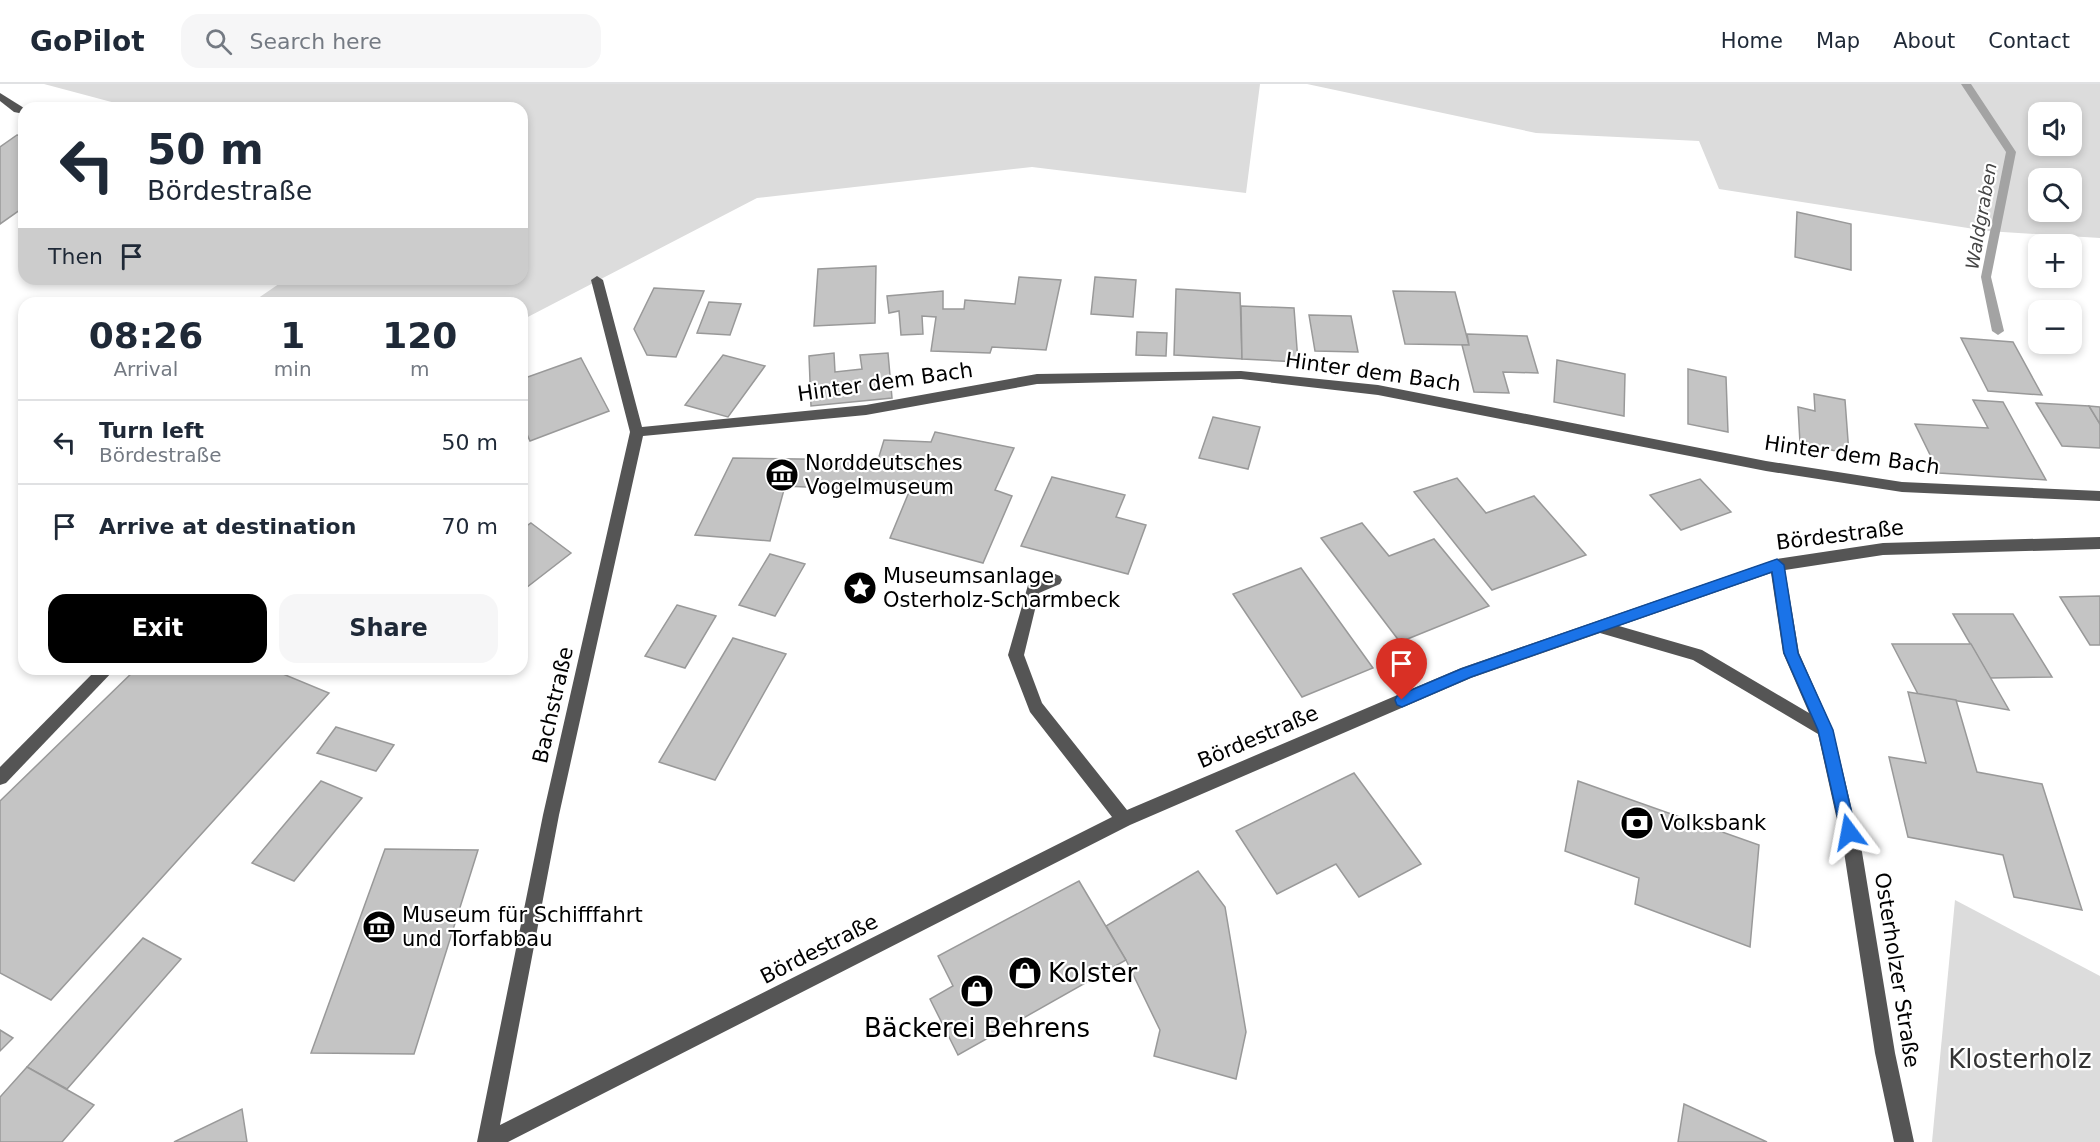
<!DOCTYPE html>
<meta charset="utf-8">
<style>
body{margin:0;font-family:"DejaVu Sans",sans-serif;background:#f6f6f7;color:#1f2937;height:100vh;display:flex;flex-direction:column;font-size:22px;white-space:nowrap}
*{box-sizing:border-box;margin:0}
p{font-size:20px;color:#747a83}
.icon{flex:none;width:33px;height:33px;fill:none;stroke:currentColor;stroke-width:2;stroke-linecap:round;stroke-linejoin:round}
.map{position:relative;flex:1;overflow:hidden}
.side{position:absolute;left:18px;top:213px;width:510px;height:378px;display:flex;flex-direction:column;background:#fff;border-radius:18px;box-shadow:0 3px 9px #0003}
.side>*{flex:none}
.hud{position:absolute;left:18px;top:18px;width:510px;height:183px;border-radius:18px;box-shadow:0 3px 9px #0003;background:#fff;color:#1f2937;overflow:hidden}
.controls{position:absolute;left:2028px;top:18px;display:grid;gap:12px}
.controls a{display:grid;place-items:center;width:54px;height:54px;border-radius:12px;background:#fff;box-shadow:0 3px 9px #0003;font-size:30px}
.pin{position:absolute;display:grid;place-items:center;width:51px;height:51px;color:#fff;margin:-62px -26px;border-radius:50% 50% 50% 0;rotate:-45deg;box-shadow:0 0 6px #0007}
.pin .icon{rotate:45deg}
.me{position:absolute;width:66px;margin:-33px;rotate:347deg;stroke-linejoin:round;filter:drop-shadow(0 0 4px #0008)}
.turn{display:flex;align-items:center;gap:21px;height:126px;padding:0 30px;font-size:27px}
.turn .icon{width:78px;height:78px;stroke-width:2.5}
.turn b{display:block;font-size:42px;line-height:51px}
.then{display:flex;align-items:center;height:57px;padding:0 30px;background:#0003;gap:12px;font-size:22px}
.eta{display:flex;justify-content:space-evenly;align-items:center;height:102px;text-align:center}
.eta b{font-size:36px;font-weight:600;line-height:42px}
.cta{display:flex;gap:12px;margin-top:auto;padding:12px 30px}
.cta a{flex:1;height:69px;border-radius:18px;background:#000;color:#fff;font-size:24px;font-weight:600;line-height:69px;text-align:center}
.cta a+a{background:#f6f6f7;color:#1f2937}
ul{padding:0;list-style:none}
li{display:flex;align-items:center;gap:18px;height:84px;padding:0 30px;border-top:2px solid #e0e1e3}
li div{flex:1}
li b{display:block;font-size:22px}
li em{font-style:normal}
header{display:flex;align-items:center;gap:36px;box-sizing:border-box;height:84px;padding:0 30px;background:#fff;border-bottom:2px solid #e0e1e3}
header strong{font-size:28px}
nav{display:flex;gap:33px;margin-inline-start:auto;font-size:21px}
.search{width:420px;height:54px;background:#f6f6f7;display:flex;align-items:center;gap:15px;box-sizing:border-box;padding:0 21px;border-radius:18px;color:#747a83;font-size:22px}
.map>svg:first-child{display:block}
</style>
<header>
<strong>GoPilot</strong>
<div class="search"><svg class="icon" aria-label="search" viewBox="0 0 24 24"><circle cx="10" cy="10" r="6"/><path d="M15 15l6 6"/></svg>Search here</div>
<nav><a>Home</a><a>Map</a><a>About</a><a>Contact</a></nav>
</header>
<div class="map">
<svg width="2100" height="1058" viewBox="0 0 2100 1058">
<rect width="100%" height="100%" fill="#fff"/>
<g fill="#dcdcdc" fill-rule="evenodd">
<path d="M 44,0 L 1260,0 L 1246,109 L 1032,83 L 757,114 L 522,236 L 522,219 L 251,219 L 286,195 L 522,195 L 522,24 L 134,24 Z"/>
<path d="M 1307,0 L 2100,0 L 2100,154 L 1987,147 L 1719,105 L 1699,57 L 1536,49 ZM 2038,28 L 2072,28 L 2072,62 L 2038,62 ZM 2038,94 L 2072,94 L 2072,128 L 2038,128 Z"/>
<path d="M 1955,816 L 2100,892 L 2100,1058 L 1932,1058 Z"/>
</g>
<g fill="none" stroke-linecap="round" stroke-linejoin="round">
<path fill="#a3a3a3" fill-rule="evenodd" d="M 1961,0 L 1971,0 L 2016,68 L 1991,193 L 2004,247 L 1998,251 L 1992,247 L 1981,193 L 2006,68 Z"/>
</g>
<g fill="#c4c4c4" stroke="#999" stroke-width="1.5">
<path d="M 17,51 L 24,52 L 24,123 L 0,140 L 0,63 Z"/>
<path d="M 1797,128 L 1851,140 L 1851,186 L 1795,173 Z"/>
<path d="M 876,182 L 875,239 L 814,242 L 818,185 Z"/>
<path d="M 1019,193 L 1061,196 L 1046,266 L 992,263 L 990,269 L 931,267 L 936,233 L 922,232 L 923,250 L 901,251 L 899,227 L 889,229 L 887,212 L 943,207 L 943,225 L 964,225 L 965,216 L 1015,220 Z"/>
<path d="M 1095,193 L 1136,196 L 1133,233 L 1091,230 Z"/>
<path d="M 654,204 L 704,207 L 676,273 L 647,271 L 634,245 Z"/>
<path d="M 1176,205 L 1240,209 L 1242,275 L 1174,271 Z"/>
<path d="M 1393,207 L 1455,208 L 1469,261 L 1405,260 Z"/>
<path d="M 709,218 L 741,220 L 730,251 L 697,249 Z"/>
<path d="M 1241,222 L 1294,224 L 1298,278 L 1242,275 Z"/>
<path d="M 1309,231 L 1351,232 L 1358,268 L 1315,267 Z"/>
<path d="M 1137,248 L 1167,249 L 1166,272 L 1136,271 Z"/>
<path d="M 1467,250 L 1527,252 L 1538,289 L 1503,288 L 1509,309 L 1474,308 L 1462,261 L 1469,261 Z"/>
<path d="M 1961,254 L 2013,258 L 2042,311 L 1988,307 Z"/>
<path d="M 834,269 L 835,288 L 862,285 L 860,271 L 888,269 L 892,314 L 811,322 L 809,272 Z"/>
<path d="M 723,271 L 765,282 L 728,333 L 685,321 Z"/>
<path d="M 581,274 L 609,327 L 530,357 L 522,339 L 522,295 Z"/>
<path d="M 1557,276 L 1625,290 L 1624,332 L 1554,318 Z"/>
<path d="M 1688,285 L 1726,293 L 1728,348 L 1688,340 Z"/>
<path d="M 1814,310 L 1845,316 L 1849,370 L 1800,359 L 1798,323 L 1815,327 Z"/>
<path d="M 1973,316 L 2003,318 L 2046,396 L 1939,389 L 1915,340 L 1988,344 Z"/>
<path d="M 2036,319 L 2089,322 L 2100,340 L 2100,364 L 2062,362 Z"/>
<path d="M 2089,322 L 2100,323 L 2100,340 Z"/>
<path d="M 1213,333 L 1260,343 L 1248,385 L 1199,374 Z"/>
<path d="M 935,348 L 1014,364 L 995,406 L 1012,412 L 983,479 L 890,454 L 909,408 L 785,402 L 770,457 L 695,451 L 733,374 L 878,376 L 884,356 L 931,358 Z"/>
<path d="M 1052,393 L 1125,411 L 1116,433 L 1146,441 L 1128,490 L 1021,462 Z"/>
<path d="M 1457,394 L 1486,429 L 1534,412 L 1586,471 L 1492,506 L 1414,408 Z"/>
<path d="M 1700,395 L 1731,428 L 1681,446 L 1650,411 Z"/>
<path d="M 531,439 L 571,469 L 522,507 L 522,445 Z"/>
<path d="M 1362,439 L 1389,472 L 1434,455 L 1489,522 L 1400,558 L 1321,454 Z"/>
<path d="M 770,470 L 805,480 L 775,532 L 739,521 Z"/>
<path d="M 1301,484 L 1373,584 L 1302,613 L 1233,510 Z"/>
<path d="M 2100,512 L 2100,561 L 2090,561 L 2060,513 Z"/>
<path d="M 677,521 L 716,532 L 685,584 L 645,572 Z"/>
<path d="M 1953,530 L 2013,530 L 2052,593 L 1990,594 Z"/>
<path d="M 733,554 L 786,570 L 715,696 L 659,678 Z"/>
<path d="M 1892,560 L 1971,560 L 2009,626 L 1918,610 Z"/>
<path d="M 136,585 L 271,585 L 329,609 L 51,916 L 0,889 L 0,717 Z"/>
<path d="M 1908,608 L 1956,616 L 1977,688 L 2042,700 L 2082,826 L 2014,813 L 2003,771 L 1908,753 L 1889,673 L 1926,679 Z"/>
<path d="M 336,643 L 394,661 L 376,687 L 317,669 Z"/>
<path d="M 1354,689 L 1421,780 L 1359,813 L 1336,780 L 1277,810 L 1236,747 Z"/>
<path d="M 321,697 L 362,714 L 294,797 L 252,779 Z"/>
<path d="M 1578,697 L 1759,761 L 1750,863 L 1635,820 L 1639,794 L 1565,767 Z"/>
<path d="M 385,765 L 478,766 L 414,970 L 311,969 Z"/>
<path d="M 1198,787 L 1225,823 L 1246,948 L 1236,995 L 1154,972 L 1160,946 L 1126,876 L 1106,842 Z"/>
<path d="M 1079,797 L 1126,876 L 958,971 L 930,915 L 953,902 L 938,872 Z"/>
<path d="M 143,854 L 181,875 L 67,1005 L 27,983 Z"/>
<path d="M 0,946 L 13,954 L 0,967 Z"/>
<path d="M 27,983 L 94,1021 L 62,1058 L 0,1058 L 0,1013 Z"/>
<path d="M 1684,1020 L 1767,1058 L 1678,1058 Z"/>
<path d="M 242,1025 L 247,1058 L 174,1058 Z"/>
</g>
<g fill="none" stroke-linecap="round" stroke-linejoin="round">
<g fill="#555" fill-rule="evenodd">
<path d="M 0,9 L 24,24 L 24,30 L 14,28 L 0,17 Z"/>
<path d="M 597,192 L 603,196 L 642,343 L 866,321 L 1037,290 L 1241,287 L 1378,301 L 1766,377 L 1902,398 L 2100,407 L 2100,417 L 1902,408 L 1766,387 L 1378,311 L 1241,295 L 1037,300 L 866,331 L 643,352 L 559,731 L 500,1041 L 1112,733 L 1030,628 L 1008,571 L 1028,501 L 1055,490 L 1060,492 L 1062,496 L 1060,500 L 1039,509 L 1024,571 L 1042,619 L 1127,726 L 1461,584 L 1777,475 L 1883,459 L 2100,453 L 2100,465 L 1883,471 L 1785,486 L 1799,569 L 1833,646 L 1862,768 L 1895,969 L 1914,1058 L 1894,1058 L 1875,969 L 1844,768 L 1818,650 L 1693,576 L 1600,549 L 1471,594 L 1130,741 L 508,1058 L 477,1058 L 543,731 L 630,348 L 591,196 ZM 1771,489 L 1783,569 L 1809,629 L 1702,566 L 1619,542 Z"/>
<path d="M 97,585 L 115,585 L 6,699 L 0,701 L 0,683 Z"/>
</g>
</g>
<path fill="#1a73e8" stroke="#114b97" stroke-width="1.5" d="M 1777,475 L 1784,481 L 1798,569 L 1833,646 L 1856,748 L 1854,753 L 1849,755 L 1843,753 L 1841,748 L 1818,646 L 1784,569 L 1772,488 L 1471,593 L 1402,623 L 1397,621 L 1395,616 L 1397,612 L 1461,585 Z"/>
<defs>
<g id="museum-disc" transform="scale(1.725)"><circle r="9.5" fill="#000" stroke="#fff"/><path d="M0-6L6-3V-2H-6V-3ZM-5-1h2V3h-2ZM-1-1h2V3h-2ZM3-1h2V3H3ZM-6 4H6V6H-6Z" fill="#fff"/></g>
<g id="sight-disc" transform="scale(1.725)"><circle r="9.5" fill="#000" stroke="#fff"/><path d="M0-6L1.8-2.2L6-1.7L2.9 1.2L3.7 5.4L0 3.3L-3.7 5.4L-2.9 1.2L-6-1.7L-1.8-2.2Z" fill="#fff"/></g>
<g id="bank-disc" transform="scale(1.725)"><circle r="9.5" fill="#000" stroke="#fff"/><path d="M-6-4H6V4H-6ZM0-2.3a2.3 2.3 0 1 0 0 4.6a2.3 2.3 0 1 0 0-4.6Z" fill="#fff"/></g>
<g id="shop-disc" transform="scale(1.725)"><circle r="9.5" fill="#000" stroke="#fff"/><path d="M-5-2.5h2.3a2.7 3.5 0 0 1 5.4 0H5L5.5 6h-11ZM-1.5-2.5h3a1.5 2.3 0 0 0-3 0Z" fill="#fff"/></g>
</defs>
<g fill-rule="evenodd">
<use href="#museum-disc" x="782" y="391"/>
<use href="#sight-disc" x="860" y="504"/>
<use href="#bank-disc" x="1637" y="739"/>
<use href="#museum-disc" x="379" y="843"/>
<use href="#shop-disc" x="1025" y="889"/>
<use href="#shop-disc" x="977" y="907"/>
</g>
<g text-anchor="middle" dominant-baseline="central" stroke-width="4.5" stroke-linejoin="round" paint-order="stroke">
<g font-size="18" font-style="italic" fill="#444" stroke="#fff">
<text transform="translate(1981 132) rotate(-80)">Waldgraben</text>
</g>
<g font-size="21" fill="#000" stroke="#fff">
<text transform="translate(1373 288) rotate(8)">Hinter dem Bach</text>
<text transform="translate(885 298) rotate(-8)">Hinter dem Bach</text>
<text transform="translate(1852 371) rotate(8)">Hinter dem Bach</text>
<text transform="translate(1840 451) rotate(-7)">Bördestraße</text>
<text transform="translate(553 621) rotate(-77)">Bachstraße</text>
<text transform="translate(1258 653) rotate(-23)">Bördestraße</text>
<text transform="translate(819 865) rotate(-27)">Bördestraße</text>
<text transform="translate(1897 886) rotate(81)">Osterholzer Straße</text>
</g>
<g font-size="21" fill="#000" stroke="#fff" text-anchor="start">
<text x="805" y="379">Norddeutsches<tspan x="805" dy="24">Vogelmuseum</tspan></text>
<text x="883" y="492">Museumsanlage<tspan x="883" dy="24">Osterholz-Scharmbeck</tspan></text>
<text x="1660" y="739">Volksbank</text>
<text x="402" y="831">Museum für Schifffahrt<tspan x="402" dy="24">und Torfabbau</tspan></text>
</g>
<g font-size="26" fill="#000" stroke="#fff" text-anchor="start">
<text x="1048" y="889">Kolster</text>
<text x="977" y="944" text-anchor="middle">Bäckerei Behrens</text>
</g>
<g font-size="26" fill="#333" stroke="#fff">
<text x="2020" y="975">Klosterholz</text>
</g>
</g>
</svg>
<div class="controls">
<a><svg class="icon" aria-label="sound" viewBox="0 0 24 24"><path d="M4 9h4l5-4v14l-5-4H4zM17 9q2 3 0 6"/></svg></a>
<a><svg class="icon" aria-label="search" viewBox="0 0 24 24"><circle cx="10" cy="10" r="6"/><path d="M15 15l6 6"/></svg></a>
<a>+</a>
<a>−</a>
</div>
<div class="pin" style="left:1402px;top:616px;background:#d93025"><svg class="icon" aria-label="arrive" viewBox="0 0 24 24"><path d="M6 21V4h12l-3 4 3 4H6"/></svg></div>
<svg class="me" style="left:1849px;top:748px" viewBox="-20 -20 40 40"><path d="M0-17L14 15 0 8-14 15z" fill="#1a73e8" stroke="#fff" stroke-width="4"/></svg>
<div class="hud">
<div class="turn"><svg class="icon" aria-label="left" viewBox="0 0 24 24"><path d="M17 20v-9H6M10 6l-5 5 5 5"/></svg><div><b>50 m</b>Bördestraße</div></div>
<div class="then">Then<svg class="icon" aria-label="arrive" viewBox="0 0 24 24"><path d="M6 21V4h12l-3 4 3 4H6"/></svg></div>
</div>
<section class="side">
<div class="eta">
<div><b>08:26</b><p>Arrival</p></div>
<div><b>1</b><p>min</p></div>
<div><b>120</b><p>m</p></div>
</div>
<ul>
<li><svg class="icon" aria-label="left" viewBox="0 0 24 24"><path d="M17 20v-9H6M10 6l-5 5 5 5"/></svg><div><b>Turn left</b><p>Bördestraße</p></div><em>50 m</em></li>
<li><svg class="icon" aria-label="arrive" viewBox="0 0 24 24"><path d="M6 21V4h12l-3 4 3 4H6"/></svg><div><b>Arrive at destination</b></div><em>70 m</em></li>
</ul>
<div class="cta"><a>Exit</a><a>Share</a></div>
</section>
</div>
